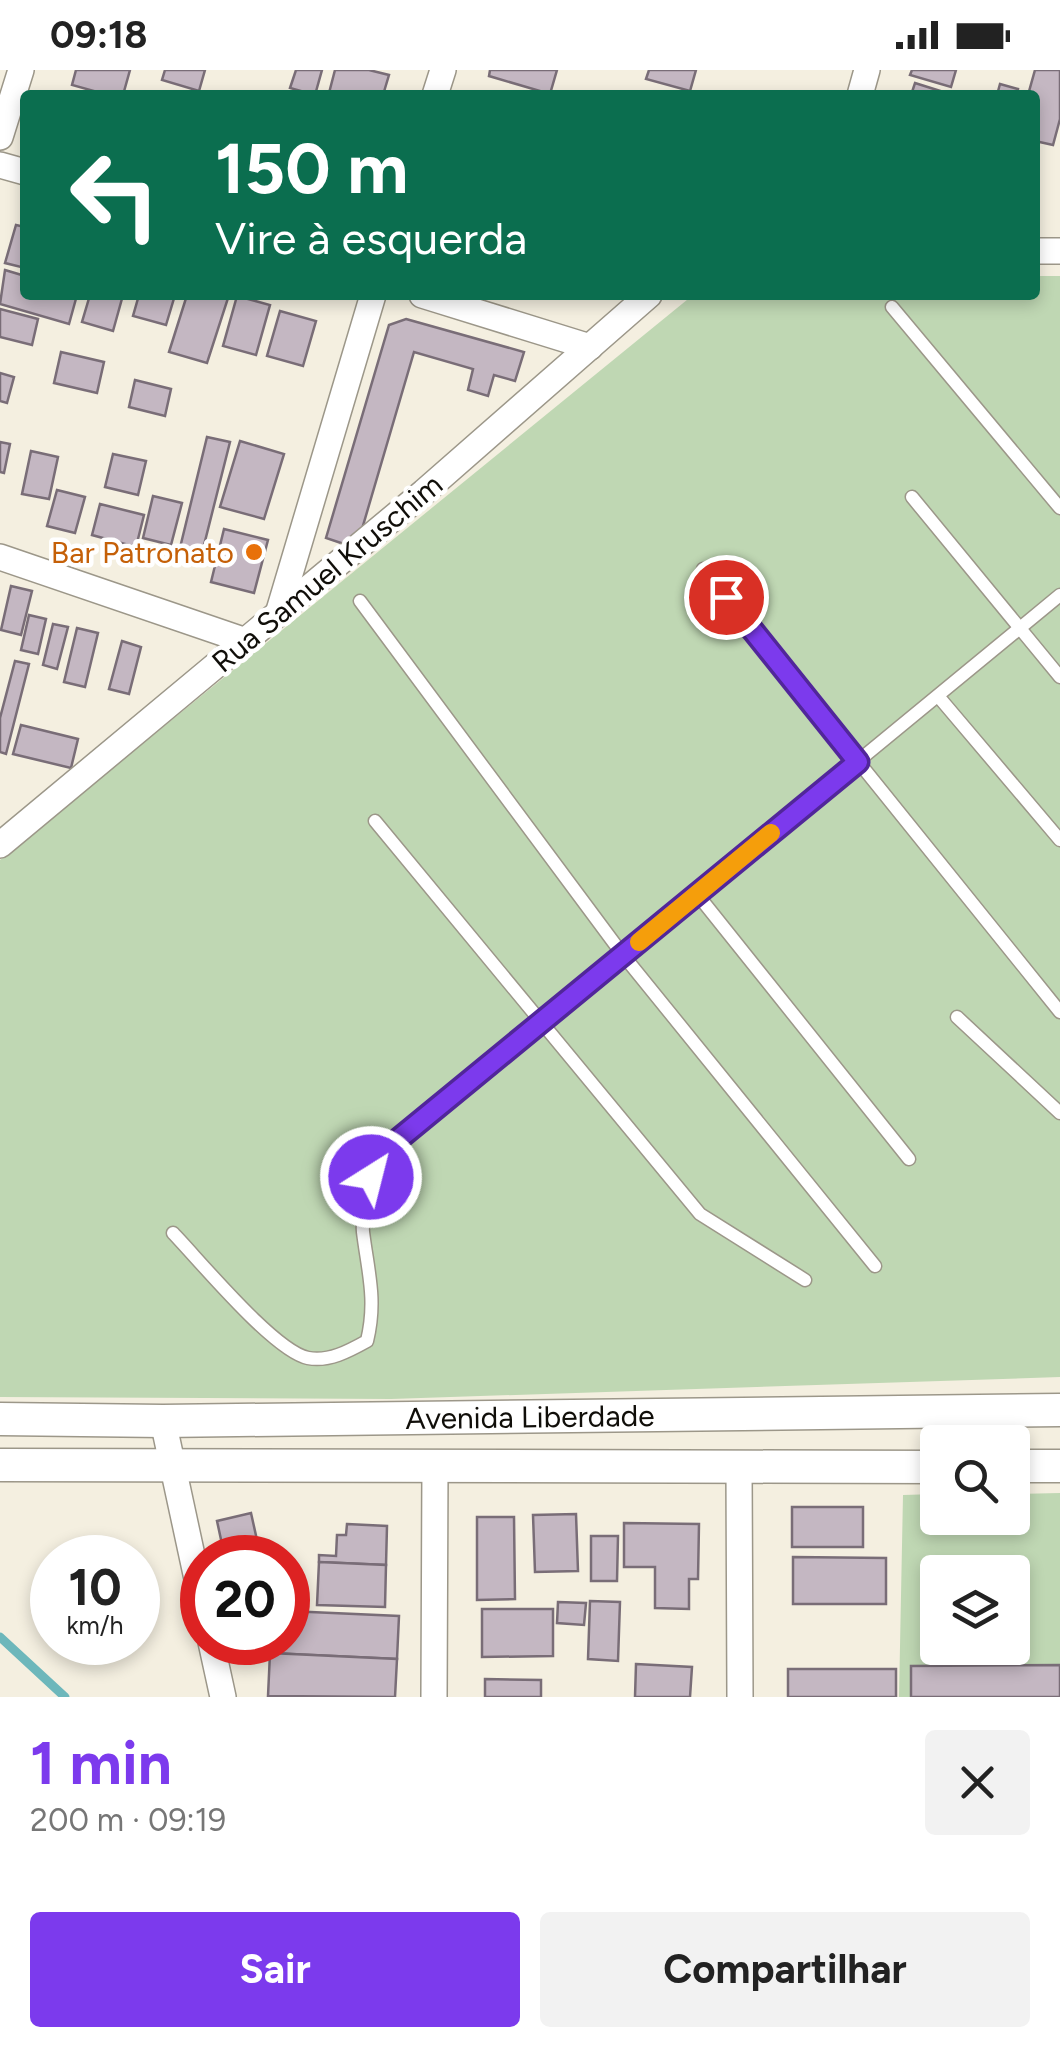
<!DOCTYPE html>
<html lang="pt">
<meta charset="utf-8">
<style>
body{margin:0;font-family:Figtree,sans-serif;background:#f2f2f2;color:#222;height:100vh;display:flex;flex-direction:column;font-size:38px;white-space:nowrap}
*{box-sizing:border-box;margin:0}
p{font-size:32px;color:#767676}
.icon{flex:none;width:55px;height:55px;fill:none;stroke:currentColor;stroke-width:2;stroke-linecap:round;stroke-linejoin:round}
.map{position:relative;height:1627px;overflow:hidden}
.side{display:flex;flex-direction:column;background:#fff;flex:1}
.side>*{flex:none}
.guide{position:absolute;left:20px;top:20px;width:1020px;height:210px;border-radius:10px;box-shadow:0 5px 15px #0003;background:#0b6e4f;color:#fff;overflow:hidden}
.buttons{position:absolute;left:920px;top:1355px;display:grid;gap:20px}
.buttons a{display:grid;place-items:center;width:110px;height:110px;border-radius:10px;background:#fff;box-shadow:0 5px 15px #0003;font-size:50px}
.speed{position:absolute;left:30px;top:1465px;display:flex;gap:20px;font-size:50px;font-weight:700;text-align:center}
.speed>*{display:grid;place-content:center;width:130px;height:130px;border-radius:50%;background:#fff;box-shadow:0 5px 15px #0003;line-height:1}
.speed small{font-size:25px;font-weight:400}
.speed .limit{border:15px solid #d22;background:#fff;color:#111}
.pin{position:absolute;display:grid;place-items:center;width:85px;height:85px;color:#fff;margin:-42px;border:5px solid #fff;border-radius:50%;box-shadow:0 2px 10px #0007}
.me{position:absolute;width:110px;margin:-55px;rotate:36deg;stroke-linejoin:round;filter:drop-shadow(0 0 8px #0008)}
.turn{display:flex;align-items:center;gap:35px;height:210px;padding:0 30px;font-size:45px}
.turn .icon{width:130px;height:130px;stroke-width:2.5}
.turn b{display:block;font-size:70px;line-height:85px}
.round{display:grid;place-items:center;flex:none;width:105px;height:105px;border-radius:10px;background:#f2f2f2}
.headline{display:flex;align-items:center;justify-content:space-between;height:170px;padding:0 30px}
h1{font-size:60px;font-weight:700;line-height:75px;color:#7c3aed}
.primary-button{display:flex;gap:20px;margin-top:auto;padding:20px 30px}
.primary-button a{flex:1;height:115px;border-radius:10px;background:#7c3aed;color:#fff;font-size:40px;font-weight:700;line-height:115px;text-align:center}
.primary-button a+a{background:#f2f2f2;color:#222}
.status{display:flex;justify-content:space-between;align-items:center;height:70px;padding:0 50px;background:#fff;direction:ltr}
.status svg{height:28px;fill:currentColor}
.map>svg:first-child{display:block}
</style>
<div class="status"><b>09:18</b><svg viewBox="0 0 49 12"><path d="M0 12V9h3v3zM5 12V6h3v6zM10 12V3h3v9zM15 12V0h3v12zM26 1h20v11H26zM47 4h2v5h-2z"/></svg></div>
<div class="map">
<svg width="1060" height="1627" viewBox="0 0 1060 1627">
<rect width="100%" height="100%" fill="#f4efe0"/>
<g fill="#bfd7b3" fill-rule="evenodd">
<path d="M 1035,206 L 1060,206 L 1060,1307 L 391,1329 L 0,1327 L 0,790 L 693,225 L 1035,225 Z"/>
<path d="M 1060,1423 L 1060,1627 L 899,1627 L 903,1425 L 937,1424 L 938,1448 L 1012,1448 L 1013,1424 ZM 938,1502 L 1012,1502 L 1012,1578 L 938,1578 Z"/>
</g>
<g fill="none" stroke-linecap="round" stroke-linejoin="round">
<path stroke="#6db7bb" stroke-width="9" d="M 0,1567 L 65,1627"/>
</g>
<g fill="#c4b7c2" stroke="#796d77" stroke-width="2.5">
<path d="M 76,0 L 130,0 L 123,25 L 108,25 L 72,15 Z"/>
<path d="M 165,0 L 205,0 L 199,21 L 162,10 Z"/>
<path d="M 296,0 L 322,0 L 315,25 L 290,18 Z"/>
<path d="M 335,0 L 369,0 L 389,5 L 383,25 L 329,23 Z"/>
<path d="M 490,0 L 557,0 L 550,24 L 489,6 Z"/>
<path d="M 649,0 L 696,0 L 690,21 L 646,9 Z"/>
<path d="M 912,0 L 956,0 L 951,17 L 910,5 Z"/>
<path d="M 1035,0 L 1060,0 L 1060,49 L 1053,75 L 1035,71 L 1035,25 L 1028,25 Z"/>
<path d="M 915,13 L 953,25 L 911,25 Z"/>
<path d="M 1000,14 L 1018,19 L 1017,25 L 997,25 Z"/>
<path d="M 16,155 L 25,157 L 25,198 L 5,193 Z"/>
<path d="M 5,200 L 25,206 L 25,225 L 77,225 L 69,254 L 0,234 Z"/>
<path d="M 90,225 L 123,225 L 113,261 L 82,252 Z"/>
<path d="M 139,225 L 175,225 L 166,255 L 133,246 Z"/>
<path d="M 187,225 L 229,225 L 207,293 L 169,282 Z"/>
<path d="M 237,226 L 270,235 L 256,285 L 223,276 Z"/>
<path d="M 0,239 L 38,249 L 32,275 L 0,267 Z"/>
<path d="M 280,241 L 316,251 L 303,296 L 267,286 Z"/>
<path d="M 406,249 L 524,282 L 515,311 L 494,305 L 488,326 L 468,320 L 473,299 L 414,282 L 362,459 L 347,475 L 326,468 L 389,255 Z"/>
<path d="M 61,282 L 104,292 L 97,323 L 54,313 Z"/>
<path d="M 0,303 L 14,307 L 7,333 L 0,331 Z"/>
<path d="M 135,310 L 171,319 L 165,346 L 129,337 Z"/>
<path d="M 207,367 L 230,372 L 200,491 L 178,486 Z"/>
<path d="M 240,371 L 284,384 L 264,449 L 220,437 Z"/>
<path d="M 0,372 L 10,374 L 4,403 L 0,402 Z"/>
<path d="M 31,381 L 58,387 L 49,429 L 22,424 Z"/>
<path d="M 113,384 L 146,391 L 138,425 L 105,417 Z"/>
<path d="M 57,420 L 85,427 L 75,463 L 47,456 Z"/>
<path d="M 153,426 L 182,433 L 171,475 L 143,468 Z"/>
<path d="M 100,434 L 144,445 L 136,477 L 92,465 Z"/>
<path d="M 224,459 L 268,470 L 254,523 L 211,512 Z"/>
<path d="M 11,516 L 32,521 L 21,565 L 1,560 Z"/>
<path d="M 29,545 L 46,549 L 38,584 L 21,580 Z"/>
<path d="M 53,554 L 68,557 L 57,599 L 43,595 Z"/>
<path d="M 77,558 L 98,563 L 85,617 L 64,612 Z"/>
<path d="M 122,571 L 141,577 L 129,624 L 109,619 Z"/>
<path d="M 15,591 L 29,594 L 6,684 L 0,682 L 0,648 Z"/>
<path d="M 21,655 L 78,669 L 71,698 L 13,684 Z"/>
<rect x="792" y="1437" width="71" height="40"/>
<path d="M 251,1443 L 261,1488 L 225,1488 L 217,1451 Z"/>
<path d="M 576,1444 L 578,1501 L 535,1502 L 533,1445 Z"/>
<path d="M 477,1447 L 514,1447 L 515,1529 L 477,1530 Z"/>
<path d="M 624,1453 L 699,1454 L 698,1509 L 689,1509 L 689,1539 L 655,1538 L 655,1497 L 624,1497 Z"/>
<path d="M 347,1454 L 387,1456 L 386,1495 L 319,1492 L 319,1485 L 336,1486 L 337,1465 L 346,1465 Z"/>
<path d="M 591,1466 L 618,1466 L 617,1511 L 591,1511 Z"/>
<path d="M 793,1487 L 886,1488 L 886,1534 L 793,1534 Z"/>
<path d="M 319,1492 L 386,1495 L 385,1537 L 317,1535 Z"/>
<path d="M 590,1531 L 620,1532 L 618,1591 L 588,1589 Z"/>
<path d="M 558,1532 L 586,1533 L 584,1555 L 557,1553 Z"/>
<path d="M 482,1539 L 553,1539 L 553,1586 L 482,1587 Z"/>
<path d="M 288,1541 L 399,1546 L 397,1589 L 270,1583 L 271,1572 L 288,1572 Z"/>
<path d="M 270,1583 L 397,1589 L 395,1627 L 268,1626 Z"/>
<path d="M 636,1594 L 692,1597 L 690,1627 L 635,1627 Z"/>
<path d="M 1060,1595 L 1060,1627 L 911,1627 L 911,1596 Z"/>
<rect x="788" y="1599" width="108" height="28"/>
<path d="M 485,1609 L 541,1610 L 541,1627 L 485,1627 Z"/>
</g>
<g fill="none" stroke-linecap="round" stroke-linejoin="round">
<g stroke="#9c9789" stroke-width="15">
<g id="service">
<path d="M 892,237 L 1060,438"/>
<path d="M 912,427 L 1060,607"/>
<path d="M 703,499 L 1060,942"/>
<path d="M 360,531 L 623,885 L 875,1196"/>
<path d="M 938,626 L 1060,770"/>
<path d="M 375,751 L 700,1144 L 805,1210"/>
<path d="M 697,824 L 909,1089"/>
<path d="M 957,947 L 1060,1043"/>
<path d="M 173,1163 C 200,1191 274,1281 308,1288 C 329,1292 349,1281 367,1271 C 377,1230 368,1202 363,1162 C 361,1135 370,1111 378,1086 L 1060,525"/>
</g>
</g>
<g stroke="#9c9789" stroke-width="28">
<g id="minor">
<path d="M 435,25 L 443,0"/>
<path d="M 860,25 L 867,0"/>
<path d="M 0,67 L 21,0"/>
<path d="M 0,95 L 25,102"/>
<path d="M 1035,181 L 1060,181"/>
<path d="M 422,225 L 590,277"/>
<path d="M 0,487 L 246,571"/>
<path d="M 278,544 L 373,225"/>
<path d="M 0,775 L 424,422 L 649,225"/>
<path d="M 163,1351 L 202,1532"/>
<path d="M 739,1397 L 740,1627"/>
<path d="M 211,1572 L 223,1627"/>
<path d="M 434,1627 L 435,1396"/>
</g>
</g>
<g stroke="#9c9789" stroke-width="35">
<g id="tertiary">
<path id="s1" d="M 0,1349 L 163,1351 L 1060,1340"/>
<path d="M 0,1395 L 938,1397"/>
<path d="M 1012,1396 L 1060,1396"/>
</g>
</g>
<use href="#service" stroke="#fff" stroke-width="12"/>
<use href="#minor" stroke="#fff" stroke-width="25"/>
<use href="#tertiary" stroke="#fff" stroke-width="32"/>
</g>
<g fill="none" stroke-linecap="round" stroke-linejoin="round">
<g stroke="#51269a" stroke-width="25">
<path id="route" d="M 371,1107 L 378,1086 L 858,692 L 726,527"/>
</g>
<use href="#route" stroke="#7c3aed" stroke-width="18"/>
<path stroke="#f59e0b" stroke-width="18" d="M 639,872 L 771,763"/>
</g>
<circle fill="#e8710a" stroke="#fff" stroke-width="4" cx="254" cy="482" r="10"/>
<g text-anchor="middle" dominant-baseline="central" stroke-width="9" stroke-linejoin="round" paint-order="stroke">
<g font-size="30" fill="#c56008" stroke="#fff" text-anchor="end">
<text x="234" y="482">Bar Patronato</text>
</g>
<g font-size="30" fill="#100e09" stroke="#fff">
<text transform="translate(327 503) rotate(-40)">Rua Samuel Kruschim</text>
<text stroke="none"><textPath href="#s1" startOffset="530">Avenida Liberdade</textPath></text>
</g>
</g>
</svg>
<div class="buttons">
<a><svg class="icon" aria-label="search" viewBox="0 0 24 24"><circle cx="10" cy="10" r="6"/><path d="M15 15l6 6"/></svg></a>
<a><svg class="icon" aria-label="layers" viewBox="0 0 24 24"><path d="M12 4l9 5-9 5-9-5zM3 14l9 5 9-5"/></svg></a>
</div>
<div class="speed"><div>10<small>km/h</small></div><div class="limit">20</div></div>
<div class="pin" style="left:726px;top:527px;background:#d93025"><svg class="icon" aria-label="arrive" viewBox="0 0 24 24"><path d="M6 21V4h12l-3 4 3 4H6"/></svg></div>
<svg class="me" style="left:371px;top:1107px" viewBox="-20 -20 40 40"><circle r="17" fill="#7c3aed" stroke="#fff" stroke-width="3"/><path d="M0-11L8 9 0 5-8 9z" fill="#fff"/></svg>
<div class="guide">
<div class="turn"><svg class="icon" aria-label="left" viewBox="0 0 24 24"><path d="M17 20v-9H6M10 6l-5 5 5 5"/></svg><div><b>150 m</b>Vire à esquerda</div></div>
</div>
</div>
<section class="side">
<div class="headline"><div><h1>1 min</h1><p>200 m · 09:19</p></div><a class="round"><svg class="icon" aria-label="close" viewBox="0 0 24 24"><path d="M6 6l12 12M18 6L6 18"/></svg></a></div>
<div class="primary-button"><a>Sair</a><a>Compartilhar</a></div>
</section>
